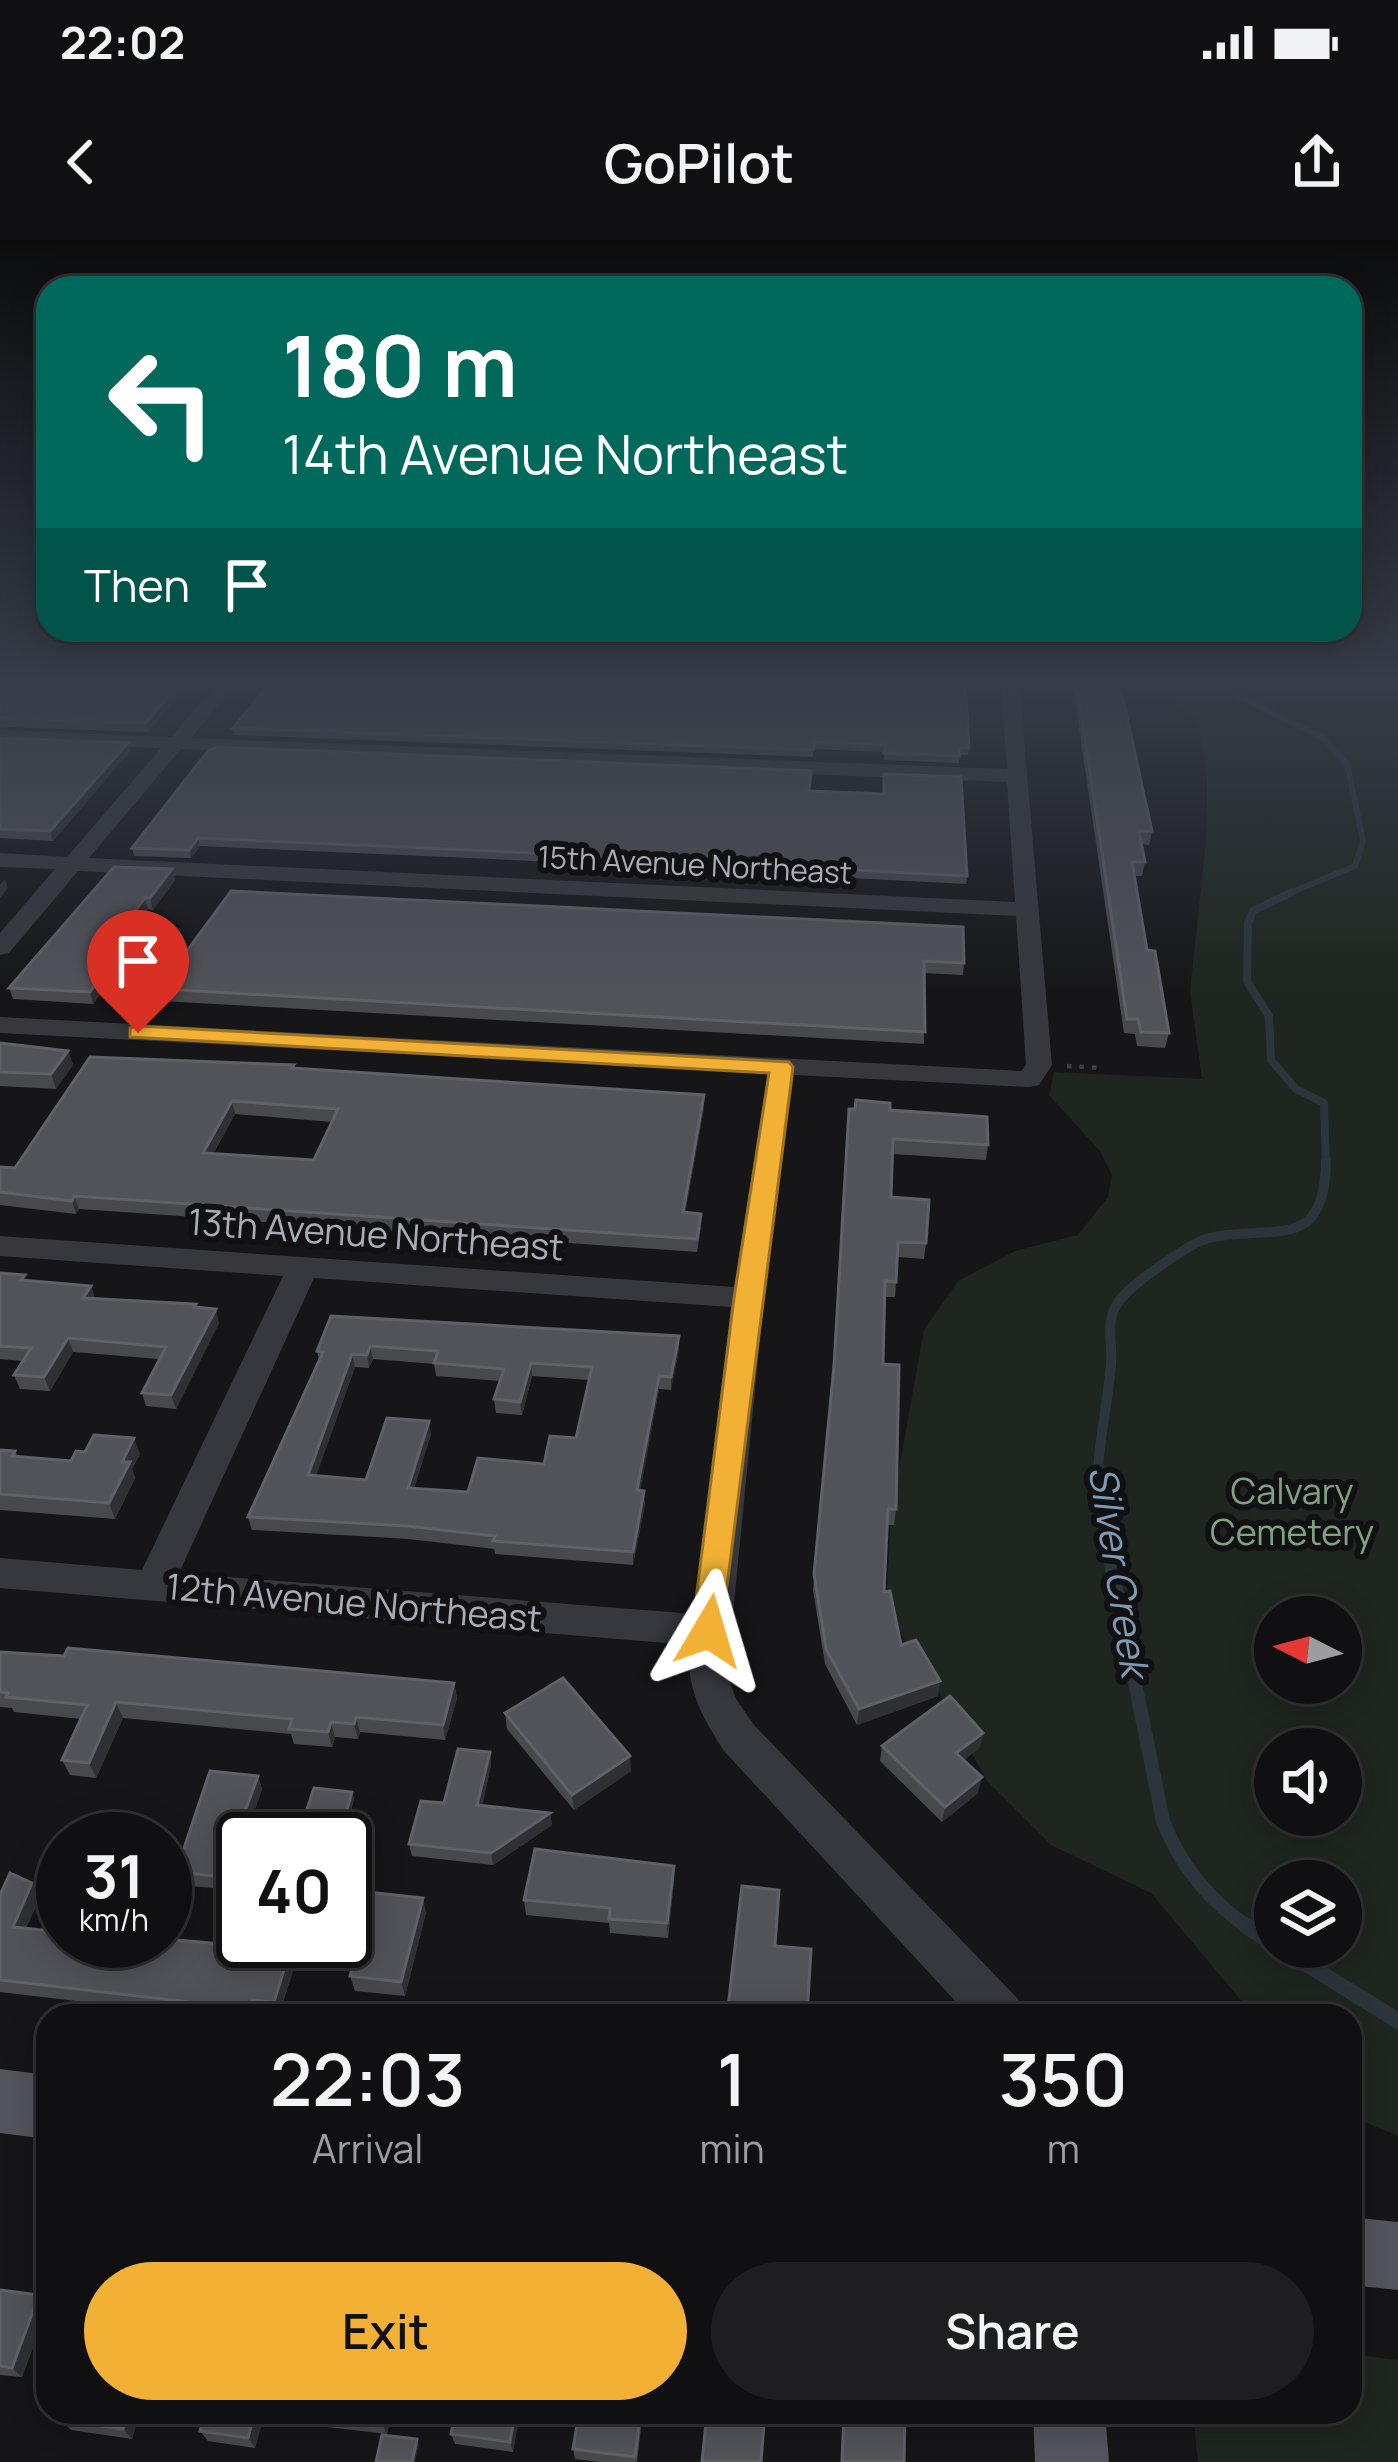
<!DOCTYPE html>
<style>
body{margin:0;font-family:Manrope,sans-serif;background:#1e1e20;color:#f1f3f6;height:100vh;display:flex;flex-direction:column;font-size:45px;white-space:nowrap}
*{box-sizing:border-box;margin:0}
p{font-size:39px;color:#9c9d9f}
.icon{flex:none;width:66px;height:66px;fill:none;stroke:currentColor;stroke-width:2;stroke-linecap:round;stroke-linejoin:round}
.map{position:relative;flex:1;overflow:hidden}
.details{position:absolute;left:36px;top:1764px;width:1326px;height:420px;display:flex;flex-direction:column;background:#101012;border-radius:36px;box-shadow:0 6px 30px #0003,0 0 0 3px #303032}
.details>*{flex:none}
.top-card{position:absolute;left:36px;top:36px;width:1326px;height:366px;border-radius:36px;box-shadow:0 6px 30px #0003,0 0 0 3px #303032;background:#00695c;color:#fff;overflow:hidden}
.needle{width:78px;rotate:276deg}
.tools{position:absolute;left:1254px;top:1356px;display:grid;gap:24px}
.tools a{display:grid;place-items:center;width:108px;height:108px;border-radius:50%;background:#101012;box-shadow:0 6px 30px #0003,0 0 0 3px #303032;font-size:60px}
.speed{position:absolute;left:36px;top:1572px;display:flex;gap:24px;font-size:60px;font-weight:700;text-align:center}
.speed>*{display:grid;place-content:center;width:156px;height:156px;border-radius:50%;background:#101012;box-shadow:0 6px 30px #0003,0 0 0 3px #303032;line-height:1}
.speed small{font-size:30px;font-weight:400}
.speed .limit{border:6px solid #111;border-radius:18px;background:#fff;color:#111}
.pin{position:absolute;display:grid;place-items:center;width:102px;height:102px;color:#fff;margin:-123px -51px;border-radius:50% 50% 50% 0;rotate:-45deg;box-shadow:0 0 12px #0007}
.pin .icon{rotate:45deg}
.me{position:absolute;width:132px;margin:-66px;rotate:7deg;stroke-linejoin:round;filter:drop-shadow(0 0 9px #0008)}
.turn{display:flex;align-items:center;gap:42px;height:252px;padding:0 48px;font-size:54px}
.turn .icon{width:156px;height:156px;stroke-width:2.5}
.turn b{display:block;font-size:84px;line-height:102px}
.then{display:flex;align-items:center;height:114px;padding:0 48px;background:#0003;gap:24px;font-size:45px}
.eta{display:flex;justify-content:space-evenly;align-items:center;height:204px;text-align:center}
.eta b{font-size:72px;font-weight:600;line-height:84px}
.primary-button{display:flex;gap:24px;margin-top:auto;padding:24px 48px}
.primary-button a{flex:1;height:138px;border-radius:72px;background:#f2b134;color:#111;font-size:48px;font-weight:600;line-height:138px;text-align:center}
.primary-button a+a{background:#1e1e20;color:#f1f3f6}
.status{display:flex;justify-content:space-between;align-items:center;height:84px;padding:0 60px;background:#101012;direction:ltr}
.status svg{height:33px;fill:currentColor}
header{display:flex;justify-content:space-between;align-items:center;height:156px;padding:0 48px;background:#101012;font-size:54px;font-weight:600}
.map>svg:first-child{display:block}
</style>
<div class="status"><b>22:02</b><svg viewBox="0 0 49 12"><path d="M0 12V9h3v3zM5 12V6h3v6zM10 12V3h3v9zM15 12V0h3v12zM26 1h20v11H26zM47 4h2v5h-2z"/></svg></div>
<header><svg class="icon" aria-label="back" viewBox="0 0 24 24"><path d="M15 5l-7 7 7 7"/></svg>GoPilot<svg class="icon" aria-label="share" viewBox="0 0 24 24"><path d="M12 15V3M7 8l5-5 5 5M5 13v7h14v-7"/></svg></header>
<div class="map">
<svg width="1398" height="2222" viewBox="0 0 1398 2222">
<rect width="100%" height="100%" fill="#161618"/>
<g fill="#1e261f" fill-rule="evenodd">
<path d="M 1170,440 L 1398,440 L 1398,1896 L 1350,1876 L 1350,1776 L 1254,1776 L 1151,1653 L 1051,1605 L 987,1541 L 938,1451 L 886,1371 L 891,1273 L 924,1090 L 958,1041 L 1015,1011 L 1078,995 L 1108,957 L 1112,935 L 1100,911 L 1049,855 L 1054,832 L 1202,839 L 1190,751 L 1206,601 L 1207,542 L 1199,482 L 1179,466 ZM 1275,1377 L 1341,1377 L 1341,1443 L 1275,1443 ZM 1275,1509 L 1341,1509 L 1341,1575 L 1275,1575 ZM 1275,1641 L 1341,1641 L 1341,1707 L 1275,1707 Z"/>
<path d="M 1350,2114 L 1398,2120 L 1398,2222 L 1198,2222 L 1193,2172 L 1350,2172 Z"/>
</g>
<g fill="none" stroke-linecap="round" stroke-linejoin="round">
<path stroke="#2c353c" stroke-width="6" d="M 1206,440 L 1322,497 L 1347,524 L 1363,601 L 1355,626 L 1285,655"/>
<path stroke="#2c353c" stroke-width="8" d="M 1292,652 L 1253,671 L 1248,683 L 1247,741 L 1269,776 L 1271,820 L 1296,849 L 1324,863 L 1326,924"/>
<path stroke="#2c353c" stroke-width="10" d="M 1098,1263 C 1095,1214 1107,1172 1111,1124 C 1113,1101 1104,1082 1119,1061 C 1131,1044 1190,1003 1209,998 C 1273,984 1325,1014 1326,921"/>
<path stroke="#2c353c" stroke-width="14" d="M 1098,1260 L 1163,1581 C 1181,1627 1209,1660 1249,1688"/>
<g stroke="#2c353c" stroke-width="16">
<path d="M 1245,1685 L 1275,1705"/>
<path d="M 1279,1707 L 1398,1781"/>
</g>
<path stroke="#3d3f44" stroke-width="4.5" stroke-dasharray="4.5 8" stroke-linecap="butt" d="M 1067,826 L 1100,828"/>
<path fill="#37383d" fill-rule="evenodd" d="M 220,440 L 239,440 L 191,498 L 1007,529 L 1001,440 L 1019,440 L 1052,825 L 1039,845 L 1029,847 L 794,835 L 764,1058 L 727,1434 L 736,1459 L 754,1485 L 1018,1759 L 1025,1776 L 969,1776 L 724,1511 C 702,1476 685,1448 690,1405 L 0,1348 L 0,1318 L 142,1330 L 283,1036 L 0,1016 L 0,996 L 734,1047 L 768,833 L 0,793 L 0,777 L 1021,831 L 1026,825 L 1016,676 L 78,631 L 9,713 L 0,715 L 0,693 L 55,629 L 0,627 L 0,613 L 67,617 L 161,508 L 0,502 L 0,490 L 171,497 ZM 181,509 L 1007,542 L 1015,662 L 89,618 ZM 314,1038 L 731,1067 L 694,1374 L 179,1333 Z"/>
<g fill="#53555c" fill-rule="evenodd">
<path d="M 0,1829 L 48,1835 L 48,1899 L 0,1893 Z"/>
<path d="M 1350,1977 L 1398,1982 L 1398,2050 L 1350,2045 Z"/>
<path d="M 1033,2172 L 1105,2172 L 1109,2222 L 1035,2222 Z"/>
</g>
</g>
<g fill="#47494d" fill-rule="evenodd">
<path d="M 0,440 L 191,440 L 148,492 L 0,487 Z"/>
<path d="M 273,440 L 969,508 L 968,515 L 960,515 L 959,523 L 884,520 L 884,512 L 813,509 L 813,517 L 234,495 L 233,488 Z"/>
<path d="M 1072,440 L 1119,440 L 1152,591 L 1149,605 L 1141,604 L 1145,622 L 1142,636 L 1134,636 L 1147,710 L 1169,793 L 1165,808 L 1137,806 L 1135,794 L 1124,793 Z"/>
<path d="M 0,498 L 130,511 L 53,601 L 0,598 Z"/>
<path d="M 208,511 L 809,551 L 967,636 L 966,644 L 492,619 L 200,606 L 191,618 L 134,616 L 132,608 Z"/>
<path d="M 172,629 L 175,640 L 153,670 L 148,669 L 103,727 L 108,727 L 112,738 L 93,764 L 13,759 L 9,748 Z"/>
<path d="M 231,651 L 964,723 L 963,735 L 924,733 L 924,804 L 161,761 L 159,749 Z"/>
<path d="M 0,803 L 68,811 L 73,825 L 56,849 L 0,846 Z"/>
<path d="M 294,825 L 294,828 L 704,855 L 704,868 L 685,973 L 701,987 L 697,1012 L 79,969 L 76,974 L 0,965 L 0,927 L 15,928 ZM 235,874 L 332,882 L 314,920 L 213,914 Z"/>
<path d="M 855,869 L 890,870 L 988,905 L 986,920 L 892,914 L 891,957 L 926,1003 L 924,1019 L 898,1017 L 895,1057 L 885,1057 L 882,1116 L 896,1269 L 894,1285 L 887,1285 L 884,1352 L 901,1405 L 938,1456 L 857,1485 L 825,1424 L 813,1350 Z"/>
<path d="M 0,1033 L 27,1041 L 91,1046 L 95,1059 L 197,1068 L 219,1083 L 176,1169 L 146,1166 L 142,1153 L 159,1119 L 73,1112 L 50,1151 L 20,1149 L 14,1135 L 23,1121 L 0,1119 Z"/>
<path d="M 331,1076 L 679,1109 L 671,1150 L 659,1149 L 640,1250 L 645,1264 L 633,1325 L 495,1314 L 494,1309 L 409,1299 L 252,1290 L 248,1277 L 319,1120 L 317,1111 ZM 373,1119 L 434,1124 L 436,1136 L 500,1141 L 494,1159 L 496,1173 L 522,1175 L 532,1136 L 589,1140 L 576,1198 L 544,1224 L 468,1252 L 414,1248 L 431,1194 L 366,1240 L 316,1235 L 355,1127 L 369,1128 Z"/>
<path d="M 0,1210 L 15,1211 L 17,1216 L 71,1221 L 140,1214 L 132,1229 L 135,1238 L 115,1279 L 0,1270 Z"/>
<path d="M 0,1412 L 454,1443 L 457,1458 L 445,1500 L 360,1492 L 358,1499 L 335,1497 L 332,1507 L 294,1504 L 291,1494 L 123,1478 L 96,1538 L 70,1535 L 62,1520 L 81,1479 L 14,1472 L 12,1468 L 0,1467 Z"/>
<path d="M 505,1473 L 631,1531 L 574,1570 L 507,1489 Z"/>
<path d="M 983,1493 L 979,1508 L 964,1520 L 978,1553 L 942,1582 L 880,1521 L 882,1506 Z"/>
<path d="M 490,1512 L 491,1525 L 482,1565 L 550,1573 L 552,1585 L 493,1625 L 412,1616 L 409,1604 Z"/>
<path d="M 258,1536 L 262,1549 L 249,1586 L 301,1592 L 352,1552 L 354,1559 L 343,1599 L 243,1599 L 243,1651 L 182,1645 L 176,1632 Z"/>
<path d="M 674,1641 L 668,1698 L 610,1693 L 609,1683 L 526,1675 L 524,1660 Z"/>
<path d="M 0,1655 L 40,1657 L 26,1688 L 295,1724 L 279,1775 L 257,1773 L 257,1776 L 203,1776 L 0,1752 Z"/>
<path d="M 345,1664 L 426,1672 L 405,1756 L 355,1751 L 350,1736 L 360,1701 L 345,1699 Z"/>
<path d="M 0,2050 L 48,2066 L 22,2137 L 0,2135 Z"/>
<path d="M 140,2172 L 132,2199 L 71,2190 L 61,2180 Z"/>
<path d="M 265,2172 L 255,2208 L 208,2201 L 200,2191 Z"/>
<path d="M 322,2172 L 392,2172 L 387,2194 L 327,2187 L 321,2176 Z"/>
<path d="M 520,2172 L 513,2212 L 455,2204 L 451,2194 Z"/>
<path d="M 579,2172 L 643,2172 L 637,2222 L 600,2222 L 575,2219 L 573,2209 Z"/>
</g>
<g fill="#2f3033">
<path d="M 182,440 L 191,440 L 148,492 L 146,483 Z"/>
<path d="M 128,503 L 130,511 L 53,601 L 50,591 Z"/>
<path d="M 198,598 L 200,606 L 191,618 L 189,610 Z"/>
<path d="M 172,629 L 175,640 L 153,670 L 150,658 Z"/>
<path d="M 5,639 L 8,648 L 0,658 L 0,645 Z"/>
<path d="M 145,658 L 148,669 L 95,737 L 92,726 Z"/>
<path d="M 108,727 L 112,738 L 93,764 L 90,752 Z"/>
<path d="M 68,811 L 73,825 L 56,849 L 51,834 Z"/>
<path d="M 704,855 L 704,868 L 683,986 L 683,972 Z"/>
<path d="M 232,861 L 235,874 L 206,926 L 203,913 Z"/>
<path d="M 74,956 L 79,969 L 76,974 L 72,961 Z"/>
<path d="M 91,1046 L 95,1059 L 83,1058 Z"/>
<path d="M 216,1069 L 219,1083 L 176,1169 L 171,1155 Z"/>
<path d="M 679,1096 L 679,1109 L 671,1150 L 671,1137 Z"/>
<path d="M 68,1098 L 73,1112 L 50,1151 L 44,1137 Z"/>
<path d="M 370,1106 L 373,1119 L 369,1128 L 367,1115 Z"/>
<path d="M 352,1114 L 355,1127 L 312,1248 L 308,1235 Z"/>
<path d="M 531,1123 L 532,1136 L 522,1175 L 520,1162 Z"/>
<path d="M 659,1136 L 659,1149 L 638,1264 L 637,1250 Z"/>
<path d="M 429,1181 L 431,1194 L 410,1261 L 408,1248 Z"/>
<path d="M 134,1198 L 140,1214 L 132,1229 L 135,1238 L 115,1279 L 109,1263 L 122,1222 Z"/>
<path d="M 644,1251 L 645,1264 L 633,1325 L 633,1312 Z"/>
<path d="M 940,1441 L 938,1456 L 857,1485 L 859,1469 Z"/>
<path d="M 454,1443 L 457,1458 L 445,1500 L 443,1485 Z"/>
<path d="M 116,1462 L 123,1478 L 96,1538 L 89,1523 Z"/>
<path d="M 356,1477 L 360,1492 L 358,1499 L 354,1484 Z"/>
<path d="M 331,1482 L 335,1497 L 332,1507 L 328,1492 Z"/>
<path d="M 983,1493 L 979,1508 L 953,1528 L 956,1513 Z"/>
<path d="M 490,1512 L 491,1525 L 480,1577 L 477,1565 Z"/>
<path d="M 630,1516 L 631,1531 L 574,1570 L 572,1555 Z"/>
<path d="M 258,1536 L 262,1549 L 245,1599 L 240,1585 Z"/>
<path d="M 982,1537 L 978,1553 L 942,1582 L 945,1567 Z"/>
<path d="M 352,1552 L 354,1559 L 341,1599 L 340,1594 Z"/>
<path d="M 550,1573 L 552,1585 L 493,1625 L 491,1613 Z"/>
<path d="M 674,1626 L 674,1641 L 668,1698 L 667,1683 Z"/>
<path d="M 32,1643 L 40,1657 L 21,1700 L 13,1687 Z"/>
<path d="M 423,1658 L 426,1672 L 405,1756 L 401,1742 Z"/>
<path d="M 290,1710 L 295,1724 L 279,1775 L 274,1762 Z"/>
<path d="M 252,1760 L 257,1773 L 257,1776 L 252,1776 L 249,1769 Z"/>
<path d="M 39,2055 L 48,2066 L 22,2137 L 12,2128 Z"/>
<path d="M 128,2172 L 140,2172 L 132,2199 L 123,2189 Z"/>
<path d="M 255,2172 L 265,2172 L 255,2208 L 248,2198 Z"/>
<path d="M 385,2172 L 392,2172 L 387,2194 L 382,2184 Z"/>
<path d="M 515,2172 L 520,2172 L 513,2212 L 510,2202 Z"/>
<path d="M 641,2172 L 643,2172 L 636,2222 L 635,2217 Z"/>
<path d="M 417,2199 L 419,2204 L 415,2222 L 412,2222 Z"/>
</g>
<g fill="#525359" stroke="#5f6168" stroke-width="3" fill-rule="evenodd">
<path d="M 0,440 L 182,440 L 146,483 L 0,478 Z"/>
<path d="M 273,440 L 965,440 L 969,508 L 959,508 L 960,516 L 884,513 L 885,505 L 814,502 L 813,510 L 233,488 Z"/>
<path d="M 1076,440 L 1119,440 L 1152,591 L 1139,591 L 1145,622 L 1132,622 L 1147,710 L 1155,711 L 1169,793 L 1141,792 L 1138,779 L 1127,779 Z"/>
<path d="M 0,498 L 128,503 L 50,591 L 0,589 Z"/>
<path d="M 217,507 L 811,531 L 809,551 L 884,554 L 884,534 L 961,537 L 967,636 L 492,611 L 198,598 L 189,610 L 132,608 L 208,511 Z"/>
<path d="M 114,627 L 172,629 L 150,658 L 145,658 L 92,726 L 108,727 L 90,752 L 9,748 Z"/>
<path d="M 231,651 L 963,687 L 964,723 L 924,721 L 925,792 L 159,749 Z"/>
<path d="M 0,803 L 68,811 L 51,834 L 0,832 Z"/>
<path d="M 90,817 L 294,825 L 292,828 L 704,855 L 683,972 L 701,974 L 697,999 L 74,956 L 72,961 L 0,952 L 0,927 L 15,928 ZM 232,861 L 338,869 L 314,920 L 203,913 Z"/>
<path d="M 856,860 L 890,863 L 890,870 L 987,877 L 988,905 L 893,899 L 891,957 L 929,960 L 926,1003 L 898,1002 L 896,1042 L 885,1041 L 883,1124 L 899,1125 L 896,1269 L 888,1269 L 884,1352 L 890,1351 L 901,1405 L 916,1400 L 940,1441 L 859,1469 L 826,1409 L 814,1334 L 834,1126 L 849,869 L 855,869 Z"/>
<path d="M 0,1033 L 25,1035 L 21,1040 L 91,1046 L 83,1058 L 196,1064 L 194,1067 L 216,1069 L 171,1155 L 142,1153 L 166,1107 L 68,1098 L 44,1137 L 14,1135 L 31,1108 L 0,1106 Z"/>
<path d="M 331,1076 L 679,1096 L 671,1137 L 659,1136 L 637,1250 L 644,1251 L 633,1312 L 493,1301 L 495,1296 L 407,1286 L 248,1277 L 323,1112 L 317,1111 ZM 370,1106 L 438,1111 L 434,1123 L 504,1129 L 494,1159 L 520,1162 L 531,1123 L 592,1127 L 576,1198 L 550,1196 L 544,1224 L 478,1218 L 468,1252 L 408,1248 L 429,1181 L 387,1178 L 366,1240 L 308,1235 L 352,1114 L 367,1115 Z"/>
<path d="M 94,1195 L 134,1198 L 122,1222 L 130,1222 L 109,1263 L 0,1254 L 0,1210 L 15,1211 L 12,1216 L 71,1221 L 76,1211 L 85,1212 Z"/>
<path d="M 68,1408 L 454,1443 L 443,1485 L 356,1477 L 354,1484 L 331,1482 L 328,1492 L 289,1489 L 292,1479 L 116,1462 L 89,1523 L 62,1520 L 87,1465 L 6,1457 L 8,1453 L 0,1452 L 0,1412 L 64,1416 Z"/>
<path d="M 563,1438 L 630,1516 L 572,1555 L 505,1473 Z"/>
<path d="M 950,1456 L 983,1493 L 956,1513 L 982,1537 L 945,1567 L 882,1506 Z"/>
<path d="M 458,1509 L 490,1512 L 477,1565 L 550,1573 L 491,1613 L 409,1604 L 421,1561 L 444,1563 Z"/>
<path d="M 210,1531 L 258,1536 L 240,1585 L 312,1593 L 310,1599 L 243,1599 L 243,1639 L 176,1632 Z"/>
<path d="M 314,1548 L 352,1552 L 340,1594 L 300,1590 Z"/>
<path d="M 535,1609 L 674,1626 L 667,1683 L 609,1679 L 610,1668 L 524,1660 Z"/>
<path d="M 10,1633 L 32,1643 L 13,1687 L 63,1692 L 63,1701 L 165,1701 L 165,1699 L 290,1710 L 274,1762 L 252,1760 L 249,1769 L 0,1740 L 0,1655 Z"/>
<path d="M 742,1646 L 779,1650 L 775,1706 L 811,1709 L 807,1776 L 727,1776 Z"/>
<path d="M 349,1650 L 423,1658 L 401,1742 L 350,1736 L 364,1687 L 345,1685 L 345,1664 Z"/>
<path d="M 0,2050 L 39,2055 L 12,2128 L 0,2126 Z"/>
<path d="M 64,2172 L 128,2172 L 123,2189 L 61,2180 Z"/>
<path d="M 206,2172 L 255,2172 L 248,2198 L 200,2191 Z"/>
<path d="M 322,2172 L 385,2172 L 382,2184 L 321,2176 Z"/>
<path d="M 455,2172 L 515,2172 L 510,2202 L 451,2194 Z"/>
<path d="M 579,2172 L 641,2172 L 635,2217 L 573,2209 Z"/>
<path d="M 707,2172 L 765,2172 L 761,2222 L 702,2222 Z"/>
<path d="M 844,2172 L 905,2172 L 904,2222 L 842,2222 Z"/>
<path d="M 382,2195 L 417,2199 L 412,2222 L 376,2222 Z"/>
</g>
<linearGradient id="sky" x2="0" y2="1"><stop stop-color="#0c0c0d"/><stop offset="0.59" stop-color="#363c48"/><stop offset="1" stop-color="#363c48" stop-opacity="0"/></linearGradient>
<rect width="1398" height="751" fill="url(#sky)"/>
<path fill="#f2b134" stroke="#9d7322" stroke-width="3" d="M 138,786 L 789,822 L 793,827 L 720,1401 L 709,1405 L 697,1401 L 692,1391 L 734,1058 L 769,833 L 130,797 L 130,788 Z"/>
<g text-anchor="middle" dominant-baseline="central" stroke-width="12" stroke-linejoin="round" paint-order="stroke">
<g font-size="30" fill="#a8adb8" stroke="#111113">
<text transform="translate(695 624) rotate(3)">15th Avenue Northeast</text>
</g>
<g font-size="36" fill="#a8adb8" stroke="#111113">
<text transform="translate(376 994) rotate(4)">13th Avenue Northeast</text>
<text transform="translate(354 1362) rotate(5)">12th Avenue Northeast</text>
</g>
<g font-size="36" fill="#7fa381" stroke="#111113">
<text x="1292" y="1250">Calvary<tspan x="1292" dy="41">Cemetery</tspan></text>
</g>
<g font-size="39" font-style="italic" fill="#7f9bb3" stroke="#111113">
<text transform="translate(1120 1331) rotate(81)">Silver Creek</text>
</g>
</g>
</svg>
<div class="tools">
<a><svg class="needle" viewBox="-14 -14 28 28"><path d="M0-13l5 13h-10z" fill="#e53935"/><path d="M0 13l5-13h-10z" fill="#9c9d9f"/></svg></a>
<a><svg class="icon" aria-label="sound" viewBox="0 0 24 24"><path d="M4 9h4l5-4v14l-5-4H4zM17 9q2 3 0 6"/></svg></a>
<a><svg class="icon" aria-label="layers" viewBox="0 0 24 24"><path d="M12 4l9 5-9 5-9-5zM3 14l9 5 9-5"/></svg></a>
</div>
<div class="speed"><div>31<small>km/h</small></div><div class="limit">40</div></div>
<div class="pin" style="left:138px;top:793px;background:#d93025"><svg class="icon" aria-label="arrive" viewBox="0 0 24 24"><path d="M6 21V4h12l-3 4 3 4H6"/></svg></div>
<svg class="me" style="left:709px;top:1391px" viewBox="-20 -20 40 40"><path d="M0-17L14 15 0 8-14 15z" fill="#f2b134" stroke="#fff" stroke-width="4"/></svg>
<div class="top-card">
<div class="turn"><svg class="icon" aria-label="left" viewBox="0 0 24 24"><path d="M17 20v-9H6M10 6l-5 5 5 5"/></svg><div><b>180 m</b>14th Avenue Northeast</div></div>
<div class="then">Then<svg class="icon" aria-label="arrive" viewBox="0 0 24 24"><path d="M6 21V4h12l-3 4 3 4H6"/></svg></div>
</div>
<section class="details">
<div class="eta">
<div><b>22:03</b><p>Arrival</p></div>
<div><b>1</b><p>min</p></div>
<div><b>350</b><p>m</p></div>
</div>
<div class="primary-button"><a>Exit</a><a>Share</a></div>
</section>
</div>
